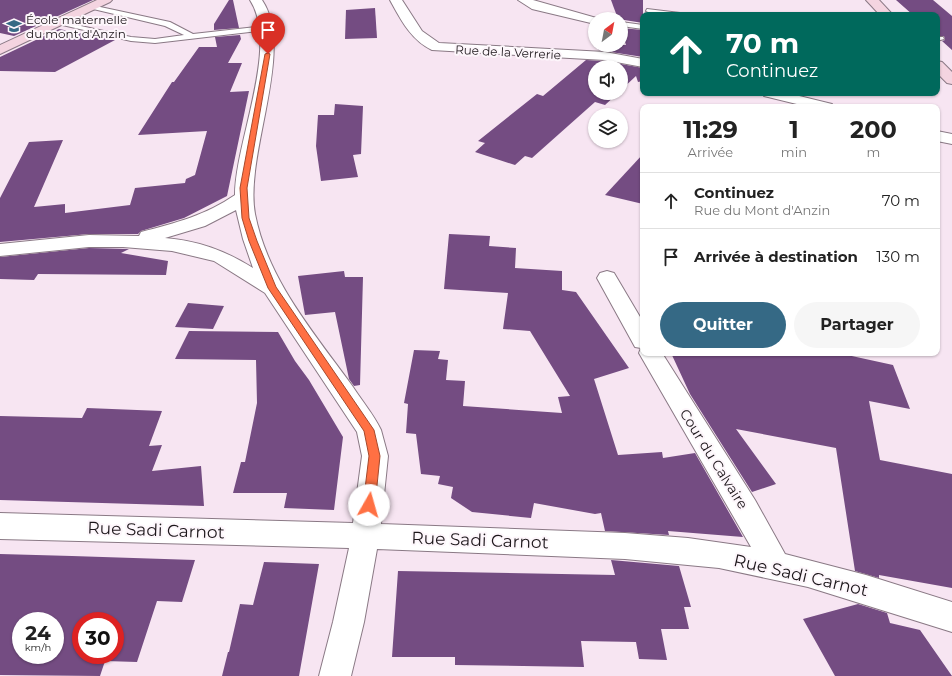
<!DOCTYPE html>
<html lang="fr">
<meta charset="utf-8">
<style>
body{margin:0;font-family:Montserrat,sans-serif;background:#f6f6f6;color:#222;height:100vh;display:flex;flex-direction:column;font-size:15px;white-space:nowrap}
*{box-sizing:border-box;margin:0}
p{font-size:13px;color:#767676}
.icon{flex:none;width:22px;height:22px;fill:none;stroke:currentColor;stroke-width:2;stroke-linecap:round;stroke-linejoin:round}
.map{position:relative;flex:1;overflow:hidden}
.panel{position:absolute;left:640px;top:104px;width:300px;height:252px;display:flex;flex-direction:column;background:#fff;border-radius:8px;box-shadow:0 1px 3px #0004}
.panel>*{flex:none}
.top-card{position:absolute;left:640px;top:12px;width:300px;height:84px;border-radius:8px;box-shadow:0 1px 3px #0004;background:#00695c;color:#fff;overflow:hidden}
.needle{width:26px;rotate:32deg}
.tools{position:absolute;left:588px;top:12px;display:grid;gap:8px}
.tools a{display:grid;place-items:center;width:40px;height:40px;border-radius:50%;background:#fff;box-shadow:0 1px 3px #0004;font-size:20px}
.speed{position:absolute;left:12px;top:612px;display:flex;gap:8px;font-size:20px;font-weight:700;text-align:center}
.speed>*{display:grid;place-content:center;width:52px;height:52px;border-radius:50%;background:#fff;box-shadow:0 1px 3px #0004;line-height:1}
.speed small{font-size:10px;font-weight:400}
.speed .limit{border:6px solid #d22;background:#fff;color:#111}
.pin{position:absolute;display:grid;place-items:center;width:34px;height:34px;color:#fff;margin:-41px -17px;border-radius:50% 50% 50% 0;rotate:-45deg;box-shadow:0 0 4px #0007}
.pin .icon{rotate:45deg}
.me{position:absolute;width:44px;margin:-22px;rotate:7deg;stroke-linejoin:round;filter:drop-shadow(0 0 3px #0008)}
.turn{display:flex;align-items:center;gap:14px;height:84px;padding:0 20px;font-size:18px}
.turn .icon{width:52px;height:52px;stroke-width:2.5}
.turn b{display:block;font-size:28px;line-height:34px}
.eta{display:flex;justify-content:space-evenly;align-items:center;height:68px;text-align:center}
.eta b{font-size:24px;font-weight:700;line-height:28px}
.action{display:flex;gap:8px;margin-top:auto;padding:8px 20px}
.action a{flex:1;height:46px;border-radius:24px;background:#356985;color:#fff;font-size:16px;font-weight:700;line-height:46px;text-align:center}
.action a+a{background:#f6f6f6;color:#222}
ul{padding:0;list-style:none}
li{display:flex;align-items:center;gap:12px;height:56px;padding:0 20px;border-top:1px solid #e0e0e0}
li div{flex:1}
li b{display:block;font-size:15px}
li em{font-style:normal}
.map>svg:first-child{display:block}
</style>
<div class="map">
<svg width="952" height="676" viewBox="0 0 952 676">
<rect width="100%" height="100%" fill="#f7e5f2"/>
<g fill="#744c82" fill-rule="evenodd">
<path d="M 0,0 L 93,0 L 14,36 L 0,33 Z"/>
<path d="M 229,0 L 233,0 L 239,28 L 214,30 L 214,24 Z"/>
<path d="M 611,0 L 643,0 L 643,23 L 618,19 Z"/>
<path d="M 896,0 L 933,0 L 952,16 L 952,50 L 942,41 L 945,40 L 944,36 L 937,36 L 937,15 L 913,15 Z"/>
<path d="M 375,8 L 377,38 L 345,39 L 346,10 Z"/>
<path d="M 621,28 L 643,30 L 643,57 L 598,50 L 604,45 L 626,45 Z"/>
<path d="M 59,29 L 115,40 L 55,72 L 0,71 L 0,57 Z"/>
<path d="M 240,35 L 241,39 L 228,63 L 242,63 L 230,92 L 249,91 L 227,196 L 184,218 L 141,231 L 138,234 L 89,234 L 0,242 L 0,198 L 29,142 L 63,140 L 34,207 L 65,204 L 65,213 L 130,205 L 135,188 L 185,183 L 186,179 L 195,175 L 207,131 L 138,135 L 172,82 L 174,82 L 199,47 L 217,47 L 215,37 Z"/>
<path d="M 586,60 L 605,61 L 643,68 L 643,81 L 638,82 L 636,76 L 621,90 L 621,67 L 595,67 L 595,93 L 618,93 L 605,105 L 595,102 L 532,158 L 525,156 L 515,165 L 475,152 L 485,143 L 478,141 L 537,94 L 543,96 Z"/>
<path d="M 335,104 L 363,106 L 361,154 L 353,155 L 358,177 L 321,181 L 316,146 L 318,115 L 334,115 Z"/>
<path d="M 643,154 L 643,204 L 605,195 Z"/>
<path d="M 449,234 L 490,236 L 489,246 L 516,248 L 515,268 L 562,271 L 562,290 L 576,292 L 629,368 L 594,379 L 618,455 L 662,452 L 663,458 L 695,453 L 743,537 L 668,531 L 669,535 L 605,531 L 601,513 L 595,514 L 534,503 L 531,518 L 472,512 L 451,498 L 453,487 L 438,484 L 440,476 L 421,474 L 416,434 L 406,433 L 408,404 L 404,403 L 414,350 L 440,351 L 438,359 L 448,360 L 446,380 L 465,381 L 463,406 L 562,413 L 558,397 L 570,396 L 530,331 L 503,329 L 508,293 L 444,289 Z"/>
<path d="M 89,248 L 129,249 L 121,253 L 168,261 L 166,275 L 38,274 L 34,280 L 0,279 L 0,257 Z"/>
<path d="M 344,271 L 345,277 L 363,277 L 360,385 L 354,386 L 349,379 L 335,312 L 305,315 L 298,276 Z"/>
<path d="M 188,303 L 224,306 L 213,329 L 175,327 Z"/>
<path d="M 189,331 L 278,332 L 295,361 L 309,380 L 343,437 L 334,510 L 284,508 L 287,493 L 233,493 L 241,462 L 245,462 L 257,403 L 256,360 L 175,359 Z"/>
<path d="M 671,353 L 838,353 L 893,365 L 910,409 L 869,401 L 880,460 L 952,474 L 952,588 L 879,575 L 879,578 L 855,571 L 836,448 L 736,429 L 776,484 L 752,492 L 690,394 Z"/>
<path d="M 87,408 L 162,411 L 149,446 L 162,445 L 152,471 L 201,466 L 204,506 L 0,500 L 0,416 L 82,418 Z"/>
<path d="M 0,554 L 72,556 L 195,560 L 182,602 L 157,601 L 137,662 L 105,661 L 100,676 L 0,675 ZM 21,621 L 55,621 L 55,655 L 21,655 ZM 81,621 L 115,621 L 115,655 L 81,655 Z"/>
<path d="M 611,560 L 679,566 L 691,607 L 684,607 L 689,629 L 661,629 L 667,660 L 639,659 L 636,642 L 581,641 L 584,667 L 455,665 L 455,657 L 392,657 L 398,571 L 615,575 Z"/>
<path d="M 264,562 L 319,564 L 299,676 L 222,676 L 228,652 L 229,652 L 240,604 L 253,605 Z"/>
<path d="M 858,604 L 887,613 L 890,623 L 920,630 L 952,676 L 835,676 L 803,619 Z"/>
</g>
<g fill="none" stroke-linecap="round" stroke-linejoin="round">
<g stroke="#8a7985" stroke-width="2">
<g id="lane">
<path d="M 91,5 L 170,22 L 193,34 L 266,26 L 270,28 L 266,30 L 155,43 L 131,41 L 54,23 L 58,21 L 131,37 L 155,39 L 184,35 L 165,26 L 89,8 L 89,6 Z"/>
<path d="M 647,9 L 680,13 L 684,15 L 650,13 L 646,11 Z"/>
<path d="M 621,22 L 643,25 L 643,29 L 621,26 Z"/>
<path d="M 937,37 L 943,37 L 944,39 L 937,41 Z"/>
</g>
</g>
<g stroke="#8a7985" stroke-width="2">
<g id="street">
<path d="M 250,0 L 262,0 C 296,50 244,154 255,214 C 268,281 315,334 353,387 C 362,401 374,415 381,430 L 388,456 L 381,524 L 625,533 L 688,538 L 751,547 L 639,353 L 641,348 L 635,347 L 597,278 L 600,273 L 607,271 L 614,273 L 643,322 L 643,353 L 662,353 L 755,500 L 785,554 L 866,575 L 952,602 L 952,632 L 808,587 L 719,568 L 625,559 L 377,549 L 364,622 L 351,676 L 319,676 L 333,622 L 349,548 L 0,539 L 0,513 L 353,523 L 362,456 L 357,432 L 265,293 L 214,261 L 172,251 L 123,247 L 89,247 L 0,256 L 0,244 L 89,235 L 139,236 L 141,232 C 176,223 206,215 235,195 C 235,142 280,46 250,0 ZM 236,210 L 243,239 L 253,268 C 224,250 199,241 165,238 L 205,226 Z"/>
<path d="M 390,0 L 402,0 L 422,31 L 439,43 L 605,52 L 643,59 L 643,67 L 605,60 L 432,50 C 411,40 401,20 390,0 Z"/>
<path d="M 518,0 L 533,0 L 600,19 L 595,19 L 595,24 L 532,9 Z"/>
<path d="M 762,93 L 787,93 L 832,104 L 834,107 L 809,107 L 764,96 Z"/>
<path d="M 937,131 L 952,134 L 952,144 L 937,141 Z"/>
</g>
</g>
<g stroke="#8a7985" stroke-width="2">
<g id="secondary">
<path d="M 97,0 L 112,0 L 110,2 L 0,54 L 0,45 Z"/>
<path d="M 866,0 L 879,0 L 893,15 L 880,15 Z"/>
<path d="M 937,61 L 942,62 L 952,72 L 952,84 L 947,83 L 937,73 Z"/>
</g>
</g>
<use href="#lane" fill="#fff" fill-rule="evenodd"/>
<use href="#street" fill="#fff" fill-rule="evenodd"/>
<use href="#secondary" fill="#f4d4e0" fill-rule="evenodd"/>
</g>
<path fill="#ff7043" stroke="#a6492c" d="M 268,53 L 270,54 L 247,188 L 249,218 L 257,241 L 276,287 L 374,430 L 380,456 L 375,505 L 373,509 L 369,510 L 365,509 L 363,505 L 369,456 L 364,431 L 268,288 L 249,241 L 242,218 L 240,188 L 265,54 Z"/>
<defs>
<g id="school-bare" transform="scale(1.2)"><path d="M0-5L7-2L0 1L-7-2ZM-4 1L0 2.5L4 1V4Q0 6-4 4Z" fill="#356985" stroke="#fdf6fb" stroke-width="2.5" paint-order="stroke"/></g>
</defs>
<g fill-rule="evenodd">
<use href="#school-bare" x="14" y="26"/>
</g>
<g text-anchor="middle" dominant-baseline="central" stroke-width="4" stroke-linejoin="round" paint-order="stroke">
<g font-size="12" fill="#1c161a" stroke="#fdf6fb" text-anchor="start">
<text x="26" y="19">École maternelle<tspan x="26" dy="14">du mont d'Anzin</tspan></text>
</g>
<g font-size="12" fill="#1c161a" stroke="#fdf6fb">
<text transform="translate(508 52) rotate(3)">Rue de la Verrerie</text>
</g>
<g font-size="14" fill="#1c161a" stroke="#fdf6fb">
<text transform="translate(714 459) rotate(58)">Cour du Calvaire</text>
</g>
<g font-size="17" fill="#1c161a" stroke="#fdf6fb">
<text transform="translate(156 530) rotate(2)">Rue Sadi Carnot</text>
<text transform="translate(480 540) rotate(2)">Rue Sadi Carnot</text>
<text transform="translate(801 575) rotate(13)">Rue Sadi Carnot</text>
</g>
</g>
</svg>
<div class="tools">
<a><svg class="needle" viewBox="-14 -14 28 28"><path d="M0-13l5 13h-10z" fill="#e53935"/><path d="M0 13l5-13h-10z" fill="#767676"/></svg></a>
<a><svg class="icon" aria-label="sound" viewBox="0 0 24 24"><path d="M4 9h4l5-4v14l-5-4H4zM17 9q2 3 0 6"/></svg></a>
<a><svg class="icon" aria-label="layers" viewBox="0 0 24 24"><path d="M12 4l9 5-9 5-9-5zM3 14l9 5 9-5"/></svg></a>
</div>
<div class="speed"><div>24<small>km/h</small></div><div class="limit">30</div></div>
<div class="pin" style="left:268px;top:54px;background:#d93025"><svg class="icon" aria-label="arrive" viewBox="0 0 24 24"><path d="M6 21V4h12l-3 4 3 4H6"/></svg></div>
<svg class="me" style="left:369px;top:505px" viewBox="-20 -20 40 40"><circle r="19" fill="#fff"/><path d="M0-13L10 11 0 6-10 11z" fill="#ff7043"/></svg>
<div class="top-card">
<div class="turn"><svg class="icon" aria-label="ahead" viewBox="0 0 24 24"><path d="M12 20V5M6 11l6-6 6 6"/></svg><div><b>70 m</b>Continuez</div></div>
</div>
<section class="panel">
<div class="eta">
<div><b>11:29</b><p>Arrivée</p></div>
<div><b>1</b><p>min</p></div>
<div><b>200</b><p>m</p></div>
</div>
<ul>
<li><svg class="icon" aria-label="ahead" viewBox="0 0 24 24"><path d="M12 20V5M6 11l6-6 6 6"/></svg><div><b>Continuez</b><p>Rue du Mont d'Anzin</p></div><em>70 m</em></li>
<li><svg class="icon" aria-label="arrive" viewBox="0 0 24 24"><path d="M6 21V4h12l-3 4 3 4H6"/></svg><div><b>Arrivée à destination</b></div><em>130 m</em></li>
</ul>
<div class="action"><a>Quitter</a><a>Partager</a></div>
</section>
</div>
